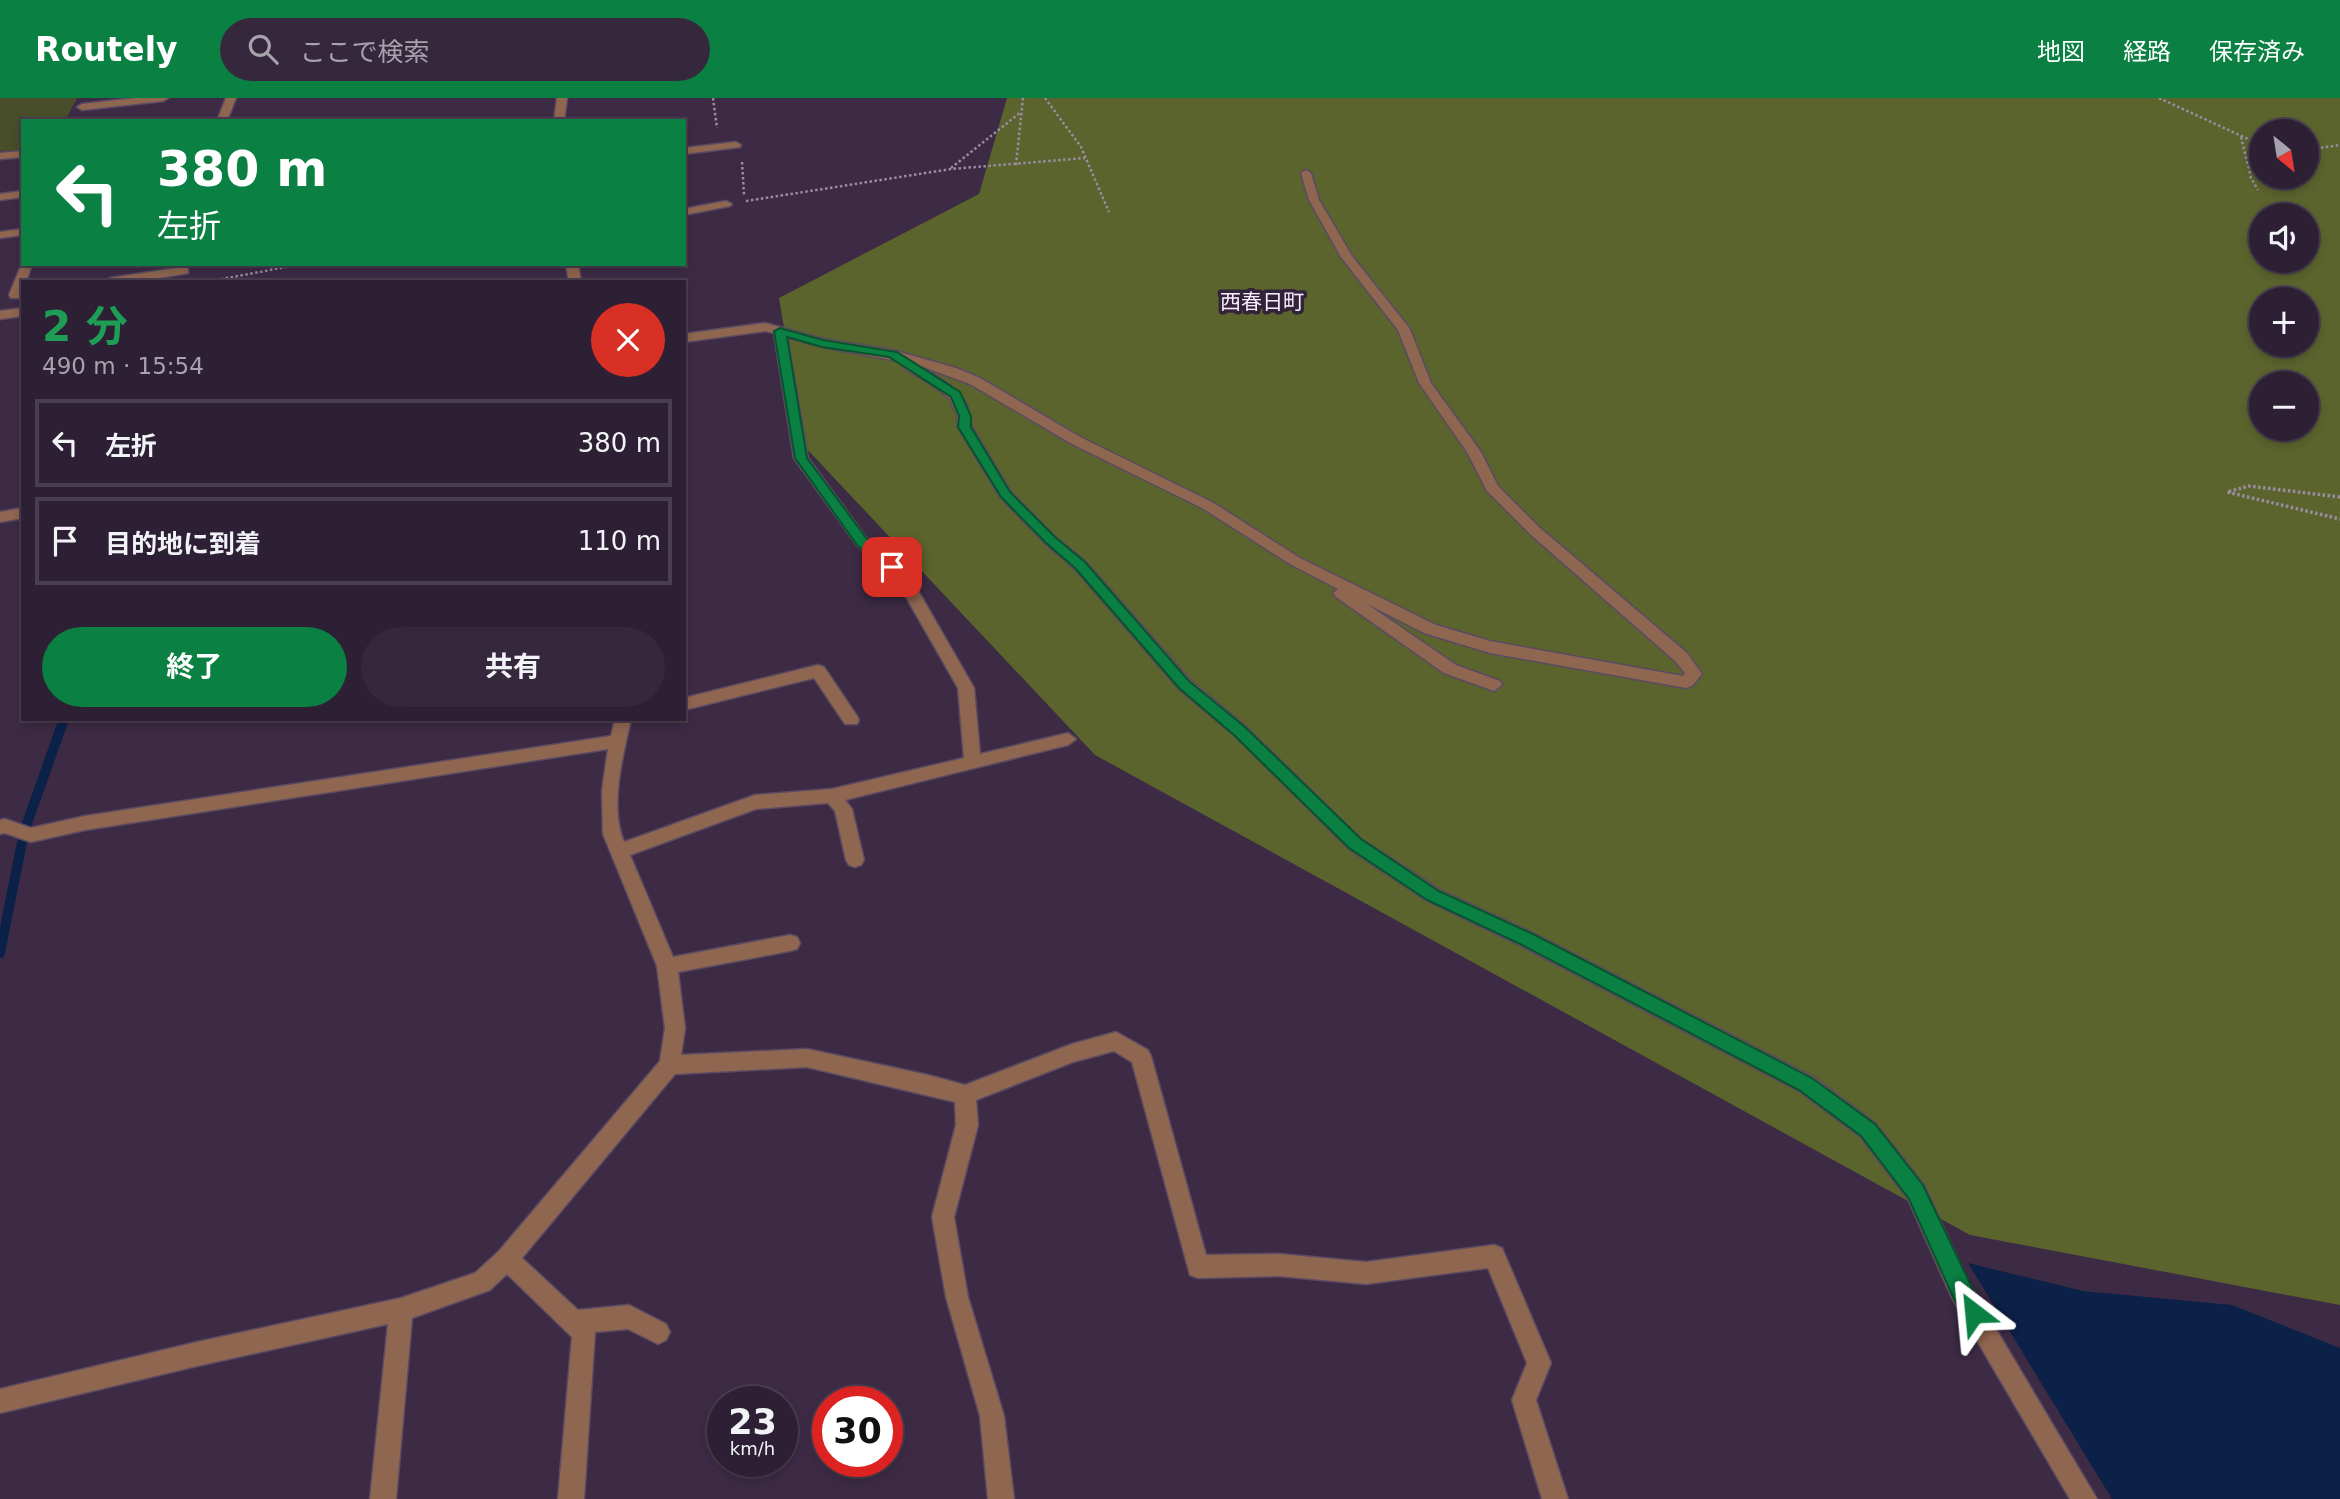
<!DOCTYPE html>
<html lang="ja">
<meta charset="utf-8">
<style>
body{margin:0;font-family:"DejaVu Sans","Noto Sans JP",sans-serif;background:#36283c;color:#f1f3f6;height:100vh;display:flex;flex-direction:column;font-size:26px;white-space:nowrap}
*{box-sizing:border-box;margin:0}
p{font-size:23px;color:#a7a3ac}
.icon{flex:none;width:38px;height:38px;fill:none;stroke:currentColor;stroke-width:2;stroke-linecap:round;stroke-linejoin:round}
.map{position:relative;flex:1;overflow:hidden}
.side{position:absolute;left:21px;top:182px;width:665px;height:441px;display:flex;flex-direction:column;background:#2e2034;border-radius:0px;box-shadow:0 4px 10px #0003,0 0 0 2px #493e4f}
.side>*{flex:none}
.guide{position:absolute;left:21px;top:21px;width:665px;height:147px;border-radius:0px;box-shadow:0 4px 10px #0003,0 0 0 2px #493e4f;background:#0b8043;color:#fff;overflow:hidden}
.needle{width:46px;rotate:150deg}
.buttons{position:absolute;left:2249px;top:21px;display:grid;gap:14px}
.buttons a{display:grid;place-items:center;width:70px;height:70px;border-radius:50%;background:#2e2034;box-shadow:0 4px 10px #0003,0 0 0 2px #493e4f;font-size:35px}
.speed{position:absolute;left:707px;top:1288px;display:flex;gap:14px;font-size:35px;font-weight:700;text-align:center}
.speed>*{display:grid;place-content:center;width:91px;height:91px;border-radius:50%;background:#2e2034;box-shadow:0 4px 10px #0003,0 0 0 2px #493e4f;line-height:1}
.speed small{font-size:18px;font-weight:400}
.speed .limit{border:10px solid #d22;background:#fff;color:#111}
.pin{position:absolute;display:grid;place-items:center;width:60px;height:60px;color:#fff;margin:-30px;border-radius:14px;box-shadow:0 4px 10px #0006}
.me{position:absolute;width:77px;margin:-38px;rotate:331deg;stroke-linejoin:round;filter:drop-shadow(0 0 5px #0008)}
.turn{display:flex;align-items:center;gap:24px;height:147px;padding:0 21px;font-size:32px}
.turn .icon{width:91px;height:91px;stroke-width:2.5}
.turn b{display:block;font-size:49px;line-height:60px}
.round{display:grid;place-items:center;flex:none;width:74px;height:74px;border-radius:37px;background:#36283c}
.head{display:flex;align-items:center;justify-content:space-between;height:119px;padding:0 21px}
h1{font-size:42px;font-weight:700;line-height:52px;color:#1e9e55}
.action{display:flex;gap:14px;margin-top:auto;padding:14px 21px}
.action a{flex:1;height:80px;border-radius:42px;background:#0b8043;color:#fff;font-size:28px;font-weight:700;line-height:80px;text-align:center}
.action a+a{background:#36283c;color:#f1f3f6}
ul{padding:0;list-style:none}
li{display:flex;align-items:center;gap:21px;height:88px;margin:0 14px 10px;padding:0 7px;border:4px solid #493e4f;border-radius:0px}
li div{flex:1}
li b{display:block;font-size:26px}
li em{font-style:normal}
header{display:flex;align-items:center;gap:42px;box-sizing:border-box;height:98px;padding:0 35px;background:#0b8043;color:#fff}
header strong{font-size:33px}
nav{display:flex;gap:38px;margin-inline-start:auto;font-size:24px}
.search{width:490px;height:63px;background:#36283c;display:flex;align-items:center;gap:18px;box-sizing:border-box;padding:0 24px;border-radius:38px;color:#a7a3ac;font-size:26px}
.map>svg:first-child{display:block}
</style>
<header>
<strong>Routely</strong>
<div class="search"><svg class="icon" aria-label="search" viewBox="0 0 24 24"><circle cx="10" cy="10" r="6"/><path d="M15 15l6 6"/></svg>ここで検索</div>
<nav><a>地図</a><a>経路</a><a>保存済み</a></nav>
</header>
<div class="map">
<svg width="2340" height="1401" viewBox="0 0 2340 1401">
<rect width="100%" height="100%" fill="#3d2b45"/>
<path fill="#474e29" d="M 0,0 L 77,0 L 65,23 L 23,23 L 23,52 L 0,53 Z"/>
<path fill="#5b642d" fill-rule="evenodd" d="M 1007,0 L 2340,0 L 2340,1207 L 1970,1137 L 1095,657 L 804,348 L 779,200 L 979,96 ZM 2261,33 L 2306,33 L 2306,79 L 2261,79 ZM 2261,117 L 2306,117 L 2306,163 L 2261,163 ZM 2261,201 L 2306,201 L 2306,247 L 2261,247 ZM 2261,285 L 2306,285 L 2306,331 L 2261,331 Z"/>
<path fill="#0c2148" d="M 1968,1165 L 2083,1193 L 2232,1207 L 2340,1250 L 2340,1401 L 2112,1401 Z"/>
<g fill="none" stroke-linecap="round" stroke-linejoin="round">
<path stroke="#0c2148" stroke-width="10" d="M 0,855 L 24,734 L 64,621"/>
<g stroke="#5b4a62" stroke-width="3">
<g id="minor">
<path d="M 136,0 L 168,0 L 163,3 L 82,12 L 77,9 L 82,6 Z"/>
<path d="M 226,0 L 236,0 L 227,23 L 217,23 Z"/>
<path d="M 557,0 L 567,0 L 564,23 L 554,23 Z"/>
<path d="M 736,44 L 741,47 L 740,49 L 684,56 L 684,50 Z"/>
<path d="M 23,53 L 23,59 L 0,61 L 0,55 Z"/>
<path d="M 1306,72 L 1311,75 L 1319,102 L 1352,158 L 1410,231 L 1431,285 L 1481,354 L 1498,388 L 1540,430 L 1687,555 L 1702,576 L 1692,588 L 1686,590 L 1490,555 L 1424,535 L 1367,506 L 1456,567 L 1500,583 L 1502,587 L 1494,593 L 1444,575 L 1336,499 L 1333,495 L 1338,491 L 1290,466 L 1202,410 L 1072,346 L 970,286 L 918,267 L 943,282 L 959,296 L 967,307 L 972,329 L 1010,393 L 1055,439 L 1085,463 L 1190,582 L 1246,629 L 1361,741 L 1440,792 L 1535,836 L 1813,979 L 1875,1025 L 1924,1087 L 1968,1184 L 2097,1401 L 2070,1401 L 1952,1200 L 1908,1101 L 1861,1039 L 1799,993 L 1521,848 L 1426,802 L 1349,751 L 1234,637 L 1178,590 L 1075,471 L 1045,445 L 1000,399 L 958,329 L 957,317 L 950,301 L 934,288 L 905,271 L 904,268 L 908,265 L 822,249 L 787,239 L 808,360 L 867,441 L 897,465 L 916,489 L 974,590 L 980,656 L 1068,635 L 1076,641 L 1068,647 L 845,702 L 852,711 L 864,762 L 861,767 L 855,769 L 849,767 L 846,762 L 835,713 L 828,705 L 756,711 L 630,757 L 673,859 L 790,837 L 797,839 L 800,845 L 797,851 L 790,853 L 678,874 L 685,930 L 681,957 L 807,951 L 928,977 L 965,987 L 1072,946 L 1116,934 L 1148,952 L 1151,958 L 1206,1157 L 1279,1156 L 1366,1164 L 1494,1147 L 1502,1150 L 1551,1265 L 1536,1302 L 1568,1401 L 1542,1401 L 1512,1302 L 1527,1265 L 1488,1170 L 1366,1186 L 1279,1178 L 1198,1180 L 1190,1177 L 1132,964 L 1114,953 L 1073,964 L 976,1002 L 978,1027 L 954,1119 L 968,1199 L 1004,1318 L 1014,1401 L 988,1401 L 980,1318 L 946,1199 L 932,1119 L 956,1027 L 955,1004 L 807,969 L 675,976 L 522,1160 L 578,1212 L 629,1207 L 666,1226 L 670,1234 L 666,1242 L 658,1246 L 628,1231 L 595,1234 L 584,1401 L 558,1401 L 572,1239 L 507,1176 L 490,1192 L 412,1220 L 396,1401 L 370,1401 L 388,1226 L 197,1268 L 0,1315 L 0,1291 L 197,1244 L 401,1200 L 475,1175 L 499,1153 L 660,963 L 665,930 L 657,868 L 603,736 L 602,693 L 608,651 L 85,732 L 31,744 L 5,735 L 0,736 L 0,722 L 5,721 L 31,730 L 85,718 L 611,638 L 615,621 L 631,621 C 623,658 609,708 624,744 L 755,697 L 832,691 L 964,660 L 958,590 L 902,492 L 887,473 L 857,447 L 794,360 L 774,235 L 765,233 L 684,244 L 684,236 L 765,225 L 823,241 L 893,252 L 956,270 L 980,280 L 1082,340 L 1212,404 L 1300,460 L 1436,527 L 1490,543 L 1683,578 L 1685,575 L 1675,563 L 1530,436 L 1487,393 L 1467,354 L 1419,285 L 1398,232 L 1341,159 L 1309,102 L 1301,75 Z"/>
<path d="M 23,93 L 23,99 L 0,102 L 0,96 Z"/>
<path d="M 726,103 L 732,106 L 730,108 L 684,117 L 684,111 Z"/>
<path d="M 23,131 L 23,137 L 0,140 L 0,134 Z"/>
<path d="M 23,163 L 23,166 L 32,166 L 26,184 L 23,184 L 23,200 L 11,200 L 9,197 Z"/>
<path d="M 566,166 L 578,166 L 581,184 L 569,184 Z"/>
<path d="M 184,169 L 188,171 L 188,175 L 136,184 L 104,184 L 110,180 Z"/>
<path d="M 23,210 L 23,218 L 0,221 L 0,213 Z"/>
<path d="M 23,410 L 23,420 L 0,424 L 0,414 Z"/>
<path d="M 818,567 L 824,569 L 857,618 L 859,622 L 857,626 L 845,626 L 814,580 L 684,612 L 684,600 Z"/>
</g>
</g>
<g stroke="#9a8ca1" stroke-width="2.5" stroke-dasharray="2.5 2.5" stroke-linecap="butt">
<path d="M 713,0 L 717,30"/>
<path d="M 1045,0 L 1081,49 L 1109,114"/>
<path d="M 2159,0 L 2261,47"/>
<path d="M 2241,39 L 2251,80 L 2258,92"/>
<path d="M 2306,52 L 2340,47"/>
<path d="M 742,64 L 744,97"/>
<path d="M 1016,67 L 1023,0"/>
<path d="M 951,70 L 1021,14"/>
<path d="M 746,103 L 951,71 L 1085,60"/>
<path d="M 206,184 L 302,166"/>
</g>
<path stroke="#9a8ca1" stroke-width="3.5" stroke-dasharray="2.5 2.5" stroke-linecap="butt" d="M 2340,399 L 2249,388 L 2227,394 L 2340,421"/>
<use href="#minor" fill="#8f6650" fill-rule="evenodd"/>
</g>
<path fill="#0b8043" stroke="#07532c" stroke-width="2" d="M 780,230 L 823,242 L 897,254 L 960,294 L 971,318 L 971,329 L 1010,394 L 1055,439 L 1085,464 L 1189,583 L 1245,629 L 1361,741 L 1439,793 L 1535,837 L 1812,980 L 1875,1026 L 1923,1087 L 1984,1215 L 1981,1222 L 1974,1225 L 1966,1222 L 1953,1199 L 1909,1101 L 1861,1038 L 1799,992 L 1522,847 L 1427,802 L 1349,750 L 1234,637 L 1179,590 L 1075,470 L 1046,445 L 1001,399 L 958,329 L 959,318 L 951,299 L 889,259 L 822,249 L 787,239 L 807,360 L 867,441 L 898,469 L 892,473 L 887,472 L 857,447 L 795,360 L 774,233 Z"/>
<g text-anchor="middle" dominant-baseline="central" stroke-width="7" stroke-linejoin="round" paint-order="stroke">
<g font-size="21" fill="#f8edfd" stroke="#32223a">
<text x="1262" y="204">西春日町</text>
</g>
</g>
</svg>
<div class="buttons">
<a><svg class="needle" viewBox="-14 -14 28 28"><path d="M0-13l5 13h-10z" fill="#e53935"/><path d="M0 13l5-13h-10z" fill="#a7a3ac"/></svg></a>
<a><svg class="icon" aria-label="sound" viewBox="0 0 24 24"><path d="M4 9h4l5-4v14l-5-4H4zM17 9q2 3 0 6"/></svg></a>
<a>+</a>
<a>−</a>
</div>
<div class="speed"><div>23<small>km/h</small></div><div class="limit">30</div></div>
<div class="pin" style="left:892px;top:469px;background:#d93025"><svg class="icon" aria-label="arrive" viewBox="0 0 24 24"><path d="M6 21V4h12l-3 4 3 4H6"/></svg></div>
<svg class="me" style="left:1974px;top:1215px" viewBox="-20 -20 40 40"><path d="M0-17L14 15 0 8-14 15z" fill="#0b8043" stroke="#fff" stroke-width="4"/></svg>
<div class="guide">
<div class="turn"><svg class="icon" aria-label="left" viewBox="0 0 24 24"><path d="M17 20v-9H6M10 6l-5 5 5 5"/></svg><div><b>380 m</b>左折</div></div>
</div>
<section class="side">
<div class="head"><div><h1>2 分</h1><p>490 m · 15:54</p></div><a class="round" style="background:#d93025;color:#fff"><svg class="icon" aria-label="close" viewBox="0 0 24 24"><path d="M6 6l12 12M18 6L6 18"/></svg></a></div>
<ul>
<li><svg class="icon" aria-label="left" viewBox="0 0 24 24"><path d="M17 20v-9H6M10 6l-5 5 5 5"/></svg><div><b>左折</b></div><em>380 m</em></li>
<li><svg class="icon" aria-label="arrive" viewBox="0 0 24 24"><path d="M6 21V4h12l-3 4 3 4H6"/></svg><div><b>目的地に到着</b></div><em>110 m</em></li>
</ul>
<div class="action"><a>終了</a><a>共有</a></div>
</section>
</div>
